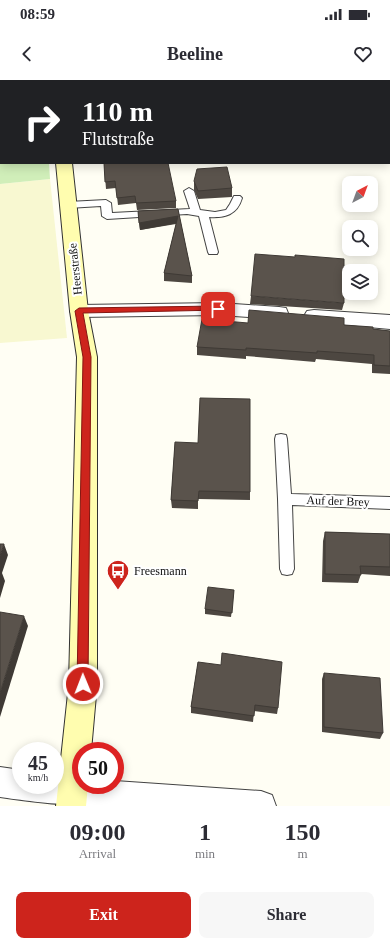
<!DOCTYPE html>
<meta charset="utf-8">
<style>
body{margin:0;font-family:"Times New Roman",serif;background:#f7f7f7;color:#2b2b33;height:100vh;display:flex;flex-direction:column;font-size:15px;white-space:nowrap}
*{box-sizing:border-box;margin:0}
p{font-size:13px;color:#7c7c81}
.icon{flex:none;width:22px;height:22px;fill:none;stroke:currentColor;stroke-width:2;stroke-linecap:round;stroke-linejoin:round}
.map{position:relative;height:726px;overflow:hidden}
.side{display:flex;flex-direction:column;background:#fff;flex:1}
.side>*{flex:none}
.guide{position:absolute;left:0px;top:0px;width:390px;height:84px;box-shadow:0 2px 10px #0003;background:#202124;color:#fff;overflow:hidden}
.needle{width:26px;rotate:41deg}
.tools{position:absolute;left:342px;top:96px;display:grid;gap:8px}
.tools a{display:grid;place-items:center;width:36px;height:36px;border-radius:8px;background:#fff;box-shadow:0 2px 10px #0003;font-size:20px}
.speed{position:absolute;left:12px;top:662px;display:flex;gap:8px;font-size:20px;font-weight:700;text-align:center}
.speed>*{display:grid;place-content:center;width:52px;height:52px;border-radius:50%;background:#fff;box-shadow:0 2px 10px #0003;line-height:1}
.speed small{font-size:10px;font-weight:400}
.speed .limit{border:6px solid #d22;background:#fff;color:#111}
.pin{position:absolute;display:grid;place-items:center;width:34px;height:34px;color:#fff;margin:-17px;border-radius:8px;box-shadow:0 2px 6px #0006}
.me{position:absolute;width:44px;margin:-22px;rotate:359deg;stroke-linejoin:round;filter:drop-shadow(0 0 3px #0008)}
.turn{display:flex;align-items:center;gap:14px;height:84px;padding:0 16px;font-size:18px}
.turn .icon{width:52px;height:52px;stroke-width:2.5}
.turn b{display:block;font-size:28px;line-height:34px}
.eta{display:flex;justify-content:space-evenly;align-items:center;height:68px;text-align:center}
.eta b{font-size:24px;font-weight:800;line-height:28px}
.primary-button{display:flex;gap:8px;margin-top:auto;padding:8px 16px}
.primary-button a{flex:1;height:46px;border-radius:8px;background:#cd241c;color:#fff;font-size:16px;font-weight:800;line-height:46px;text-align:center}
.primary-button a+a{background:#f7f7f7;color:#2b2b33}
.status{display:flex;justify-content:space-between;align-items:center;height:28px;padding:0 20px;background:#fff;direction:ltr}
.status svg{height:11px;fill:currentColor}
header{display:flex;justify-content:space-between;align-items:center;height:52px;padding:0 16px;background:#fff;font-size:18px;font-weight:800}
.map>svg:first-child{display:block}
</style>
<div class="status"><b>08:59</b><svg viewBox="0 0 49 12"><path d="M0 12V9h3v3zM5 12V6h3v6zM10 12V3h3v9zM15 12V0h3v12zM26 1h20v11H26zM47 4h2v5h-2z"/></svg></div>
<header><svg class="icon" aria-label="back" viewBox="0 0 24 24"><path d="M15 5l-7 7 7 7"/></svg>Beeline<svg class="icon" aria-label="heart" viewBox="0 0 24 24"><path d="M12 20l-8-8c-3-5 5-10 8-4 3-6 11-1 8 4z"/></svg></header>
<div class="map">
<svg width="390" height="726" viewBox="0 0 390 726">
<rect width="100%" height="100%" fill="#fffef4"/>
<path fill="#f8f8d1" d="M 50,99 L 67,258 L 0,263 L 0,104 Z"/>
<path fill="#d0eeb9" d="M 0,72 L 1,83 L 49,83 L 50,99 L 0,104 Z"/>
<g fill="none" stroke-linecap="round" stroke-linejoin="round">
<g stroke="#434343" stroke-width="2">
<g id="service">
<path d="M 189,108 L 194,111 L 200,130 L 215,132 L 226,130 L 230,124 L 234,116 L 240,116 L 242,118 C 237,135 225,138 209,137 L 218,172 L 217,174 L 209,174 L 208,172 L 199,136 L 187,134 L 107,139 L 102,136 L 101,126 L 68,128 L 63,125 L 68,122 L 106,120 L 111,123 L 112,133 L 190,129 L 184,111 Z"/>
<path d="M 281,354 L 286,355 L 287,359 L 291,414 L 390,417 L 390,429 L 292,425 L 294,489 L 292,494 L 287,495 L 282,494 L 280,489 L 278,419 L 275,359 L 276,355 Z"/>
</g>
</g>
<g stroke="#434343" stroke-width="2">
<g id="minor">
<path d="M 219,223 L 279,227 L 286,228 L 288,233 L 286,238 L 279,239 L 219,235 L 79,237 L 72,235 L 70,231 L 72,227 L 79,225 Z"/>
<path d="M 314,230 L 390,235 L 390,249 L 314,242 L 307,241 L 304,236 L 307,231 Z"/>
<path d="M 0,687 L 21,690 L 21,705 L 55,705 L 55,695 L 71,698 L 81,702 L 81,705 L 83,705 L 86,713 L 82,724 C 64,726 20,720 0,717 Z"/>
</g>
</g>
<g stroke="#434343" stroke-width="2">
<path id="tertiary" d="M 71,698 L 81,699 L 81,705 L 115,705 L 115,701 L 261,711 L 272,715 L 276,726 L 66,726 L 60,724 L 56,713 L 60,702 Z"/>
</g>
<g stroke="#323232" stroke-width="2">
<g id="secondary">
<rect x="48" y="0" width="14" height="1"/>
<path d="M 56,83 L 72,83 L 88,231 L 97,277 L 97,604 L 91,671 L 81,671 L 81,705 L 88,705 L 86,726 L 56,726 L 69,604 L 77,277 L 70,231 Z"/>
</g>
</g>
<use href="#service" fill="#fff" fill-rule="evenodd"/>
<use href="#minor" fill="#fff" fill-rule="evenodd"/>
<use href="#tertiary" fill="#fff" fill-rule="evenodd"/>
<use href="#secondary" fill="#fffdaf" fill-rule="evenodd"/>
</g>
<g fill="#4d4741">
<path d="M 104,83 L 176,121 L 176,128 L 137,130 L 136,123 L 118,125 L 116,108 L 106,109 Z"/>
<path d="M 194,101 L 232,108 L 232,117 L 198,119 L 194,110 Z"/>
<path d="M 178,129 L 192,196 L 192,203 L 164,201 L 164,193 L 176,144 L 140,150 L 138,131 Z"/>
<path d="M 251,216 L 344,223 L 342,230 L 250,224 Z"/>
<path d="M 248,243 L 344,245 L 373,249 L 390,251 L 390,294 L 372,293 L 372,284 L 316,279 L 315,282 L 246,276 L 246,279 L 197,275 L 197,267 Z"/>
<path d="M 175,362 L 250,412 L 250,420 L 198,419 L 198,429 L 172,428 L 171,420 Z"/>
<path d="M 325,452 L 390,454 L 390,496 L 361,494 L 358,503 L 322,502 L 323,461 Z"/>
<path d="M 234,510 L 231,537 L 205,534 L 205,529 Z"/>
<path d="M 198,582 L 278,628 L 277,634 L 254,631 L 253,642 L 191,633 L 191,627 Z"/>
<path d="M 324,593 L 383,653 L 380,659 L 322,652 L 322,599 Z"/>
</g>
<g fill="#3f3a35">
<path d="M 178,136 L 178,143 L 140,150 L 139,143 Z"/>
<path d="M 4,464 L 8,475 L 2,493 L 5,501 L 0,518 L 0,476 Z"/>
<path d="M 24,536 L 28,546 L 0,637 L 0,613 Z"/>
</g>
<g fill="#5a534c" stroke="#3f3a35">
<path d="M 197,0 L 390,0 L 390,12 L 389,13 L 389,1 L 196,1 Z"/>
<path d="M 389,21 L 390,22 L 390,46 L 389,46 Z"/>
<path d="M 104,83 L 168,83 L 176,121 L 136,123 L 135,116 L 117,118 L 115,101 L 105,102 Z"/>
<path d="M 227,87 L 232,108 L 198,111 L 194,101 L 197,89 Z"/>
<path d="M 178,129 L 192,196 L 164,193 L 178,136 L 139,143 L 138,131 Z"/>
<path d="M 255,174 L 295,177 L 295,175 L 344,179 L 344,223 L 251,216 Z"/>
<path d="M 249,230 L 344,238 L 344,245 L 373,247 L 373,249 L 390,251 L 390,286 L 374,285 L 374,275 L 317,271 L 317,273 L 246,268 L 246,270 L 197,267 L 202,239 L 248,243 Z"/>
<path d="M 200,318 L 250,319 L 250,412 L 199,411 L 198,421 L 171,420 L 175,362 L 198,363 Z"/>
<path d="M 325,452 L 390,454 L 390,487 L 360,486 L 361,495 L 325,494 Z"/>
<path d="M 0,464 L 4,464 L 0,476 Z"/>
<path d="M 208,507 L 234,510 L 232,533 L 205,529 Z"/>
<path d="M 0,532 L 24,536 L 0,613 Z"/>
<path d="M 222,573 L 282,582 L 278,628 L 255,625 L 254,636 L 191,627 L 198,582 L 221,585 Z"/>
<path d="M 324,593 L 380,598 L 383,653 L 324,647 Z"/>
</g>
<path fill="#cd241c" stroke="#851712" d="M 218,226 L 222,229 L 221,230 L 83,233 L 91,277 L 88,604 L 87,608 L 83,610 L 79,608 L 77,604 L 83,277 L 75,231 L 79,228 Z"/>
<defs>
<g id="bus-pin" transform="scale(1.15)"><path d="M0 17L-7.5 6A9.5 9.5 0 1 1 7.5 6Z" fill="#cd241c" stroke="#fff"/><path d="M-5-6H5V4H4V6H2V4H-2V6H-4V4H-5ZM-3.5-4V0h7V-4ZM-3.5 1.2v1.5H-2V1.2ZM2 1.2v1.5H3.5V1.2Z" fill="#fff"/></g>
</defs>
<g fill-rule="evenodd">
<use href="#bus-pin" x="118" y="491"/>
</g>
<g text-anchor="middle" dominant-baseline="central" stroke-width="4" stroke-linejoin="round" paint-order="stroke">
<g font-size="12" fill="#101010" stroke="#fff">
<text transform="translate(75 189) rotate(-96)">Heerstraße</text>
<text transform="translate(338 421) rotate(2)">Auf der Brey</text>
</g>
<g font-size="12" fill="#101010" stroke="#fff" text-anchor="start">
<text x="134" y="491">Freesmann</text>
</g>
</g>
</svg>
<div class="tools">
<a><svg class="needle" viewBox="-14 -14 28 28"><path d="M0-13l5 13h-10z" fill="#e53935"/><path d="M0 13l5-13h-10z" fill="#7c7c81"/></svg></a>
<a><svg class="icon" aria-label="search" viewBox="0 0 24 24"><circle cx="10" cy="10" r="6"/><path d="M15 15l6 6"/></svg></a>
<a><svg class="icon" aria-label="layers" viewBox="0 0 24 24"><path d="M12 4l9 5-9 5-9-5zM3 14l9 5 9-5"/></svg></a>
</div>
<div class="speed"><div>45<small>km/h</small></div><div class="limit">50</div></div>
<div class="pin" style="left:218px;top:229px;background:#d93025"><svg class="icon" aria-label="arrive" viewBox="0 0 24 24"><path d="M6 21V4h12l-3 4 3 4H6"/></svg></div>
<svg class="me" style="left:83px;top:604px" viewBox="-20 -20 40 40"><circle r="17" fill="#cd241c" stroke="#fff" stroke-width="3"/><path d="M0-11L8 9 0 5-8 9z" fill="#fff"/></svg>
<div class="guide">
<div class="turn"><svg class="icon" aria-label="right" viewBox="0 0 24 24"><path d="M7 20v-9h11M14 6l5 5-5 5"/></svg><div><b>110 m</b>Flutstraße</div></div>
</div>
</div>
<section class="side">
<div class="eta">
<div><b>09:00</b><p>Arrival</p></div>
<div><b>1</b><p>min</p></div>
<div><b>150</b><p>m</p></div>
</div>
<div class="primary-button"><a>Exit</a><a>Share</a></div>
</section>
